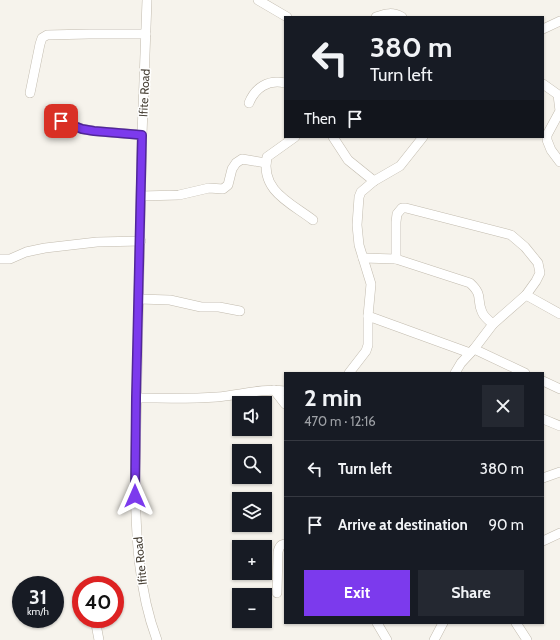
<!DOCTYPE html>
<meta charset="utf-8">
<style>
body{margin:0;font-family:Cabin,sans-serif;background:#242831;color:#f1f3f6;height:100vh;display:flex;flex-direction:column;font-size:15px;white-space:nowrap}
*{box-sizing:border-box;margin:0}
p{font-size:13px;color:#9ea1a6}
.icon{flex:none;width:22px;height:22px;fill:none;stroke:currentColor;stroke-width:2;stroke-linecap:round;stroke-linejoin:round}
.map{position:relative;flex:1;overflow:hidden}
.side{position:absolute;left:284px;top:372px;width:260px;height:252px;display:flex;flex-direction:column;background:#171b24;border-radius:0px;box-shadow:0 1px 3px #0004}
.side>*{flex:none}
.guide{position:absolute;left:284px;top:16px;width:260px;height:122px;border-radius:0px;box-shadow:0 1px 3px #0004;background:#171b24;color:#f1f3f6;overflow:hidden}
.fabs{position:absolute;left:232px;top:396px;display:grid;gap:8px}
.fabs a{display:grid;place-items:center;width:40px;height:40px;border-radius:0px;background:#171b24;box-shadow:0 1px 3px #0004;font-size:20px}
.speed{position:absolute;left:12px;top:576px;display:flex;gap:8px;font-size:20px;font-weight:700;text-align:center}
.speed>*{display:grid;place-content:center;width:52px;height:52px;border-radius:50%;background:#171b24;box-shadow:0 1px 3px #0004;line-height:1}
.speed small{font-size:10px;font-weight:400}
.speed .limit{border:6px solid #d22;background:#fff;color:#111}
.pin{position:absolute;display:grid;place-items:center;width:34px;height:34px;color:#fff;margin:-17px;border-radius:8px;box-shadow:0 2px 6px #0006}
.me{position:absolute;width:44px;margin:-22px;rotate:0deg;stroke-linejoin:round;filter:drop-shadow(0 0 3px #0008)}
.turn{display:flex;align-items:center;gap:14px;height:84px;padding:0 20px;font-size:18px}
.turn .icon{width:52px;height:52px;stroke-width:2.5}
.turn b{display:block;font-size:28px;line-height:34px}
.then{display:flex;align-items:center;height:38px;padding:0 20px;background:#0003;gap:8px;font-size:15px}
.round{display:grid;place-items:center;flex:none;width:42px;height:42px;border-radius:0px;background:#242831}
.overview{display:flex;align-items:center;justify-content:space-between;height:68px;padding:0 20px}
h1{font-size:24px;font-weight:800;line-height:30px}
.action{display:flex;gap:8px;margin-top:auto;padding:8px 20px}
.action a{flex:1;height:46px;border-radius:0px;background:#7c3aed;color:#fff;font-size:16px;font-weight:800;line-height:46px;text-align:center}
.action a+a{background:#242831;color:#f1f3f6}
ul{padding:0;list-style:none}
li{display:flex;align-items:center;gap:12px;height:56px;padding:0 20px;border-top:1px solid #363941}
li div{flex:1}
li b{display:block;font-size:15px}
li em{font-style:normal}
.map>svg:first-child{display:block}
</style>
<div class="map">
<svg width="560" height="640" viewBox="0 0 560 640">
<rect width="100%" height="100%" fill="#f6f3ec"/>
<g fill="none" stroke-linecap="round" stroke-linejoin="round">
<g stroke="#c2bbae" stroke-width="10">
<g id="minor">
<path d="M 147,0 L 142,135 L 135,481 C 136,534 138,590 157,640"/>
<path d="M 258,0 L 287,17"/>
<path d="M 376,17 C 386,13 393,12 402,17"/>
<path d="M 543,29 L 560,21"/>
<path d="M 543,84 L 560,96"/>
<path d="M 30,93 L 40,44 L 42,38 L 47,35 L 89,34 L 146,34"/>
<path d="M 558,95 L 560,111 L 547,135 L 547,140 L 551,150 L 560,162"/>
<path d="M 249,103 C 255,88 268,79 285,83"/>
<path d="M 61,121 L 82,129 L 94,131 L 142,135"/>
<path d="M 295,137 L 267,157 C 260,191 291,203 313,220"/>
<path d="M 333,137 L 348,160 L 374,181"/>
<path d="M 141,196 L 179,195 L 209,188 L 223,189 L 228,185 L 232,169 L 236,163 L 242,159 L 266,163"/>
<path d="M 363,258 L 396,259 L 470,283 C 484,296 476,299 482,312 C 484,317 488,320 493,324"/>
<path d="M 0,259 L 10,259 L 26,252 L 45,248 L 97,242 L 141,241"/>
<path d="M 396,259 L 396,222 L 397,214 L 402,208 L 406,208 L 511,235 L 525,247 L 538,263 L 540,273 L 536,281 L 526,295 L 493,324 L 474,349 L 461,363 L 455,373"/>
<path d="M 526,295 L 560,314"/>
<path d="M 139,299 L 170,300 L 201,307 L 219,307 L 240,311"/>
<path d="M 368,316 L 470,353"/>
<path d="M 474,349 L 525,373"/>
<path d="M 349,373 L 366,351 L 368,345 L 368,316 L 371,284 L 359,245 L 357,225 L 359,197 L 361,192 L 374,181 L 400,166 L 423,137"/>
<path d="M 543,381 L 560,389"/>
<path d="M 274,390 L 285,404"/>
<path d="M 136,398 C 163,398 190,399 217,397 C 240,395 262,388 285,391"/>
<path d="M 543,419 L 560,426"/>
<path d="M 543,478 L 560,472"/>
<path d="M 543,541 L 560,533"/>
<path d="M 277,593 L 278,552 C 279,547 280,545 285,544"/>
<path d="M 95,619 L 99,640"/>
<path d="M 377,623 L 387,640"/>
<path d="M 516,623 L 527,640"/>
<path d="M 434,640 L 443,623"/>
</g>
</g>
<use href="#minor" stroke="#fff" stroke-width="9"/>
</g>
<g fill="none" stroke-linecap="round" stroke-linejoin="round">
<g stroke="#51269a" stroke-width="10">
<path id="route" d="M 61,121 L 82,129 L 94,131 L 142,135 L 136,398 L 135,496"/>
</g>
<use href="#route" stroke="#7c3aed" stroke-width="7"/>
</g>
<g text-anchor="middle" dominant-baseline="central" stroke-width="3" stroke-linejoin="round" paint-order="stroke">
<g font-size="12" fill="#4b4439" stroke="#fff">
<text transform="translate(144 93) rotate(-87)">Ifite Road</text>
<text transform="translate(140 561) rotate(-96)">Ifite Road</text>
</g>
</g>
</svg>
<div class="fabs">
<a><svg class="icon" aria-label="sound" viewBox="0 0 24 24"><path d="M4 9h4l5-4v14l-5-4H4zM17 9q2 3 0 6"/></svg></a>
<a><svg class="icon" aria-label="search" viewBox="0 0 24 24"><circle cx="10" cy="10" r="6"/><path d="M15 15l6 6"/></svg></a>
<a><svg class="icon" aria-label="layers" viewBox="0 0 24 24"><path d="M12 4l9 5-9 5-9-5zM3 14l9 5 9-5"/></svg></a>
<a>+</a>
<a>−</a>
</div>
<div class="speed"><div>31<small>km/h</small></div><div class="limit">40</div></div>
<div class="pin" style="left:61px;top:121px;background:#d93025"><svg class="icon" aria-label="arrive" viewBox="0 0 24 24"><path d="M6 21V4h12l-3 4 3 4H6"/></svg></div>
<svg class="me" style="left:135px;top:496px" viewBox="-20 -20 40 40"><path d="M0-17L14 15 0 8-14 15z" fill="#7c3aed" stroke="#fff" stroke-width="4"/></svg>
<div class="guide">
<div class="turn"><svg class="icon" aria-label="left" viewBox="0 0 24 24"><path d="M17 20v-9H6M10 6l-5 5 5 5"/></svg><div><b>380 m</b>Turn left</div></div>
<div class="then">Then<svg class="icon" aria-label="arrive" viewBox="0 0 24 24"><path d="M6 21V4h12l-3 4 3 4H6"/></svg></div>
</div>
<section class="side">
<div class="overview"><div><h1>2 min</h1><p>470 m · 12:16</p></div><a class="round"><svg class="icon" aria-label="close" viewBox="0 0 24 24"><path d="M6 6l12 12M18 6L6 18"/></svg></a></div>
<ul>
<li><svg class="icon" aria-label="left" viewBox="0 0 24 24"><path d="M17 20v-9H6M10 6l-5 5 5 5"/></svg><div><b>Turn left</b></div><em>380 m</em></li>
<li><svg class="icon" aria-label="arrive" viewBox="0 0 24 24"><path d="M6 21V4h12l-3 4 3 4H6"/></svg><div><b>Arrive at destination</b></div><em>90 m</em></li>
</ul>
<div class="action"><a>Exit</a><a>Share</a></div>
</section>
</div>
